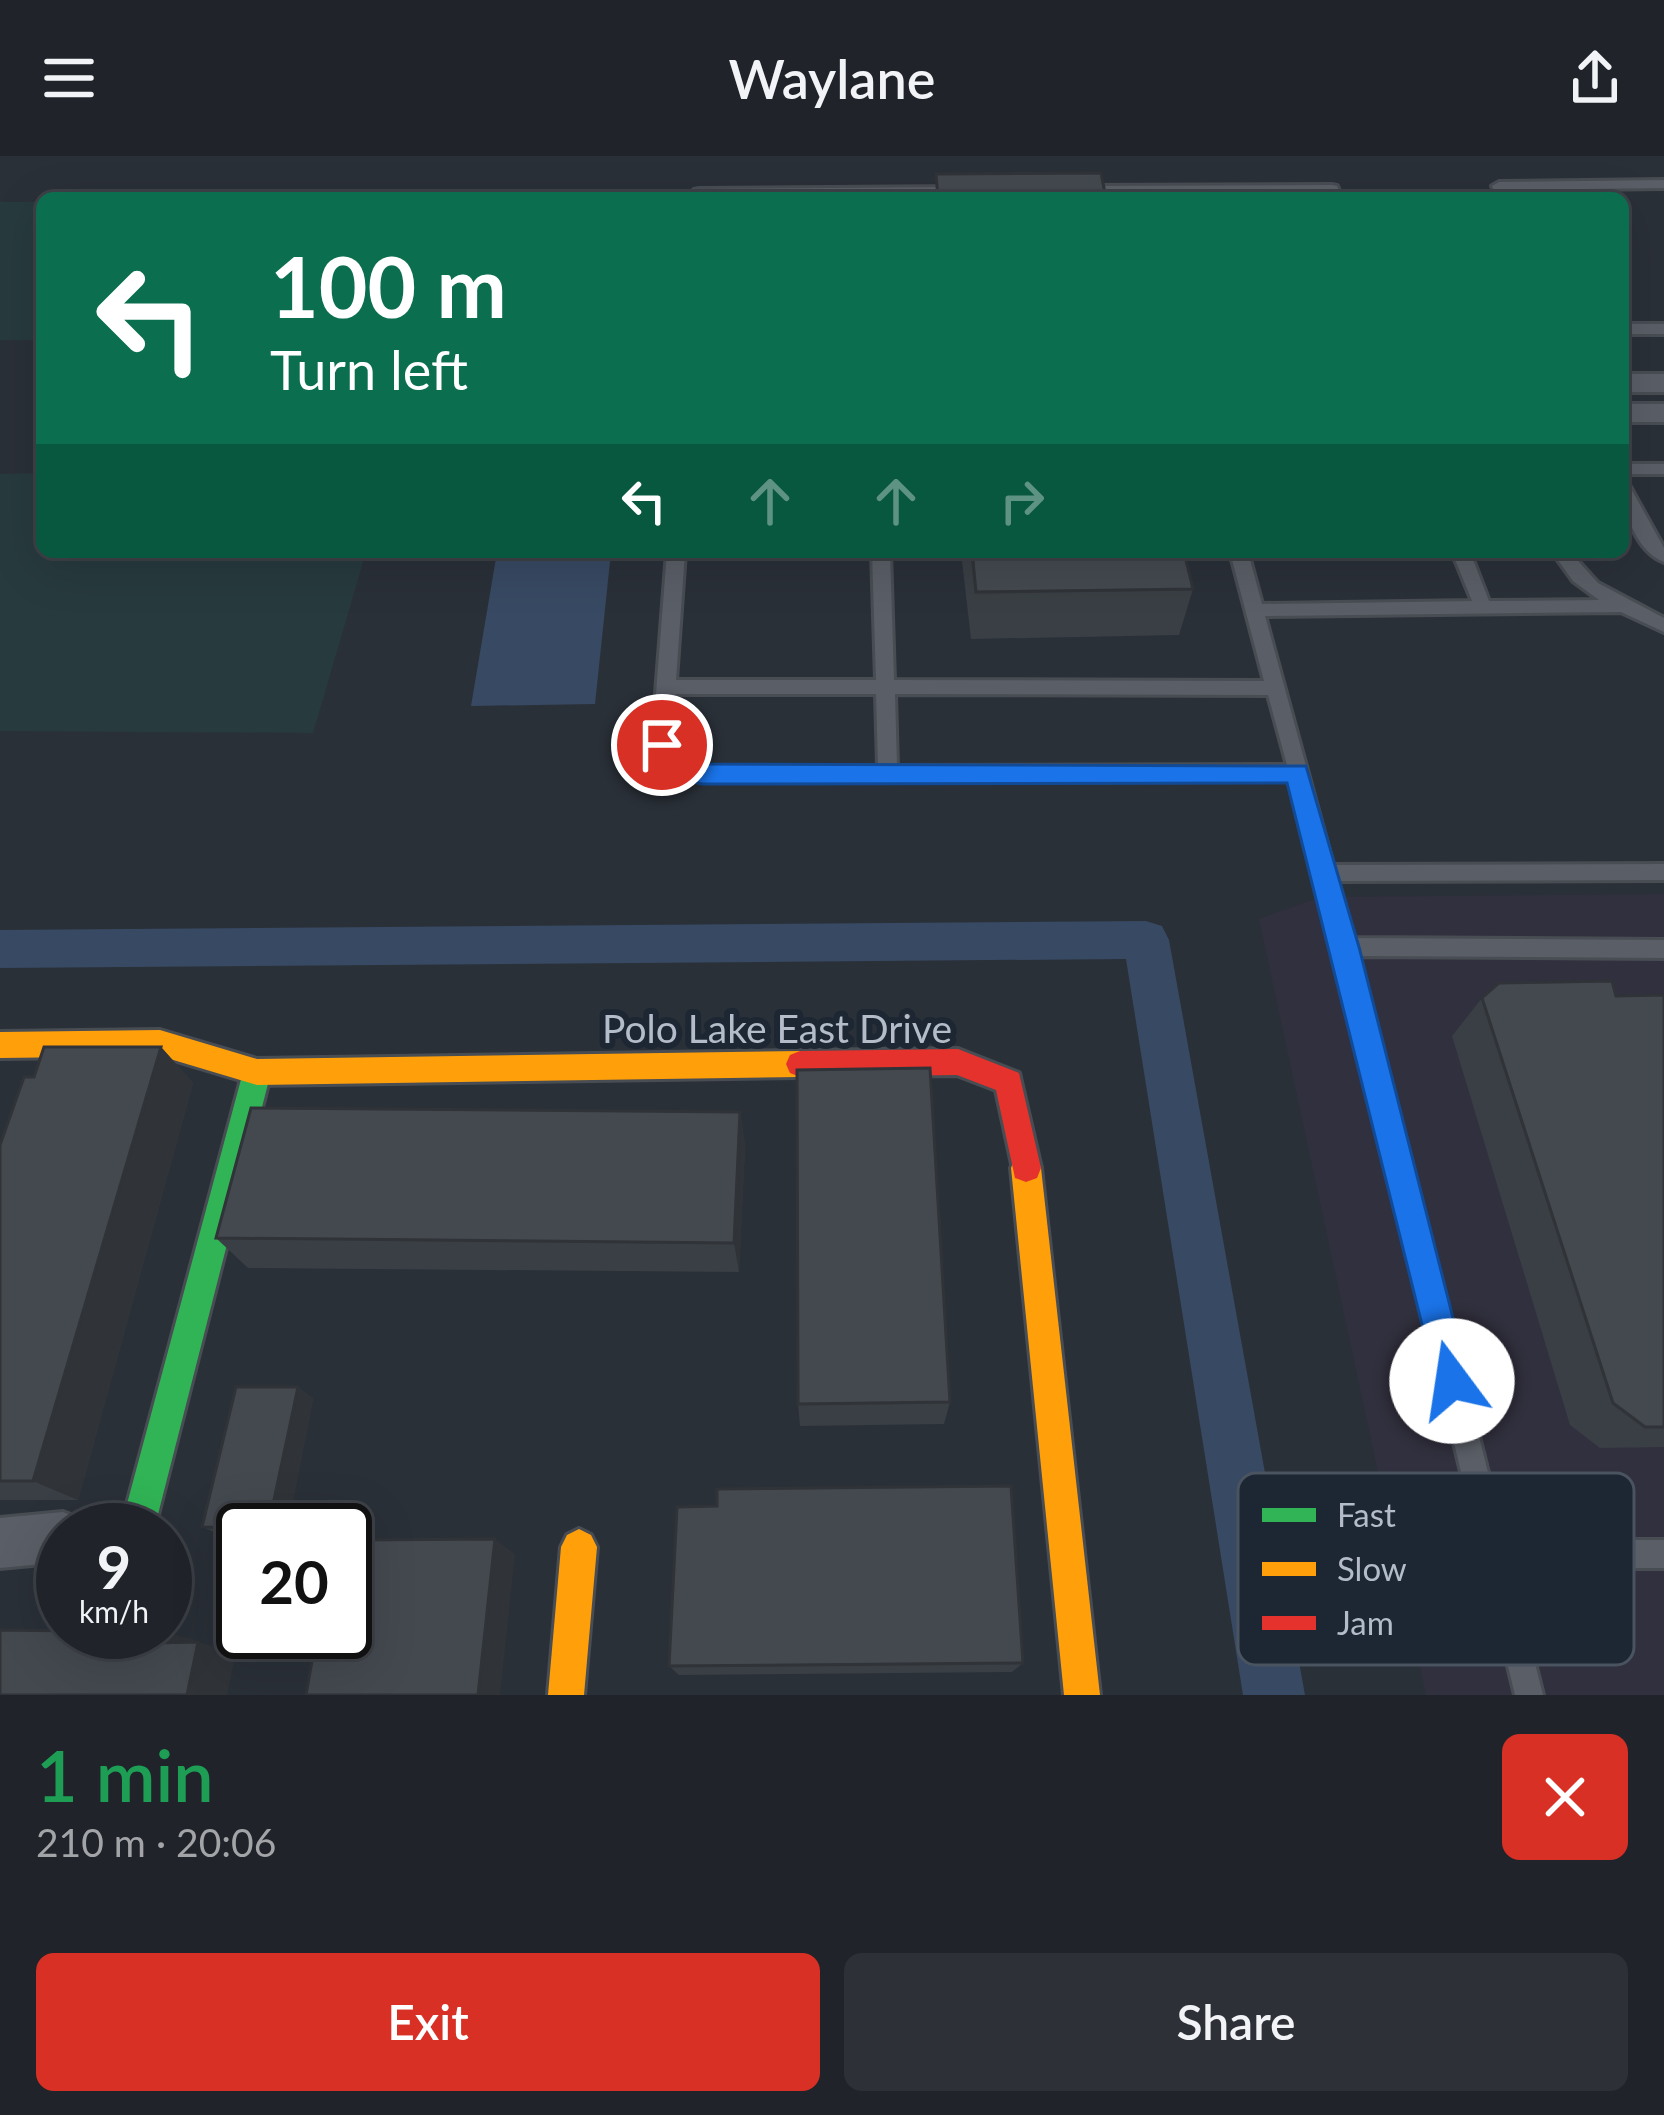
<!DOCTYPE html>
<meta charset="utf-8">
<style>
body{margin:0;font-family:Lato,sans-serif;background:#2d3036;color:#f1f3f6;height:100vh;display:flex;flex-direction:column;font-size:45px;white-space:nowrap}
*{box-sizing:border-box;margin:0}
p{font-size:39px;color:#a2a4a8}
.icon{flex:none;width:66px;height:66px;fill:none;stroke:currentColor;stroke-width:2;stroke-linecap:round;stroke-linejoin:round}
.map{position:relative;height:1539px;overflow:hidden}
.panel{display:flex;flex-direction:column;background:#20242a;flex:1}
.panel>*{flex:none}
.top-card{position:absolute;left:36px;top:36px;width:1593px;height:366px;border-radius:18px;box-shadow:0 12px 48px #0002,0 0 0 3px #3d4147;background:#0b6e4f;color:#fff;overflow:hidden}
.speed{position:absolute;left:36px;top:1347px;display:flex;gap:24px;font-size:60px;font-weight:700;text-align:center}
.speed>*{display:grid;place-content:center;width:156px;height:156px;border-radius:50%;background:#20242a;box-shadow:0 12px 48px #0002,0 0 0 3px #3d4147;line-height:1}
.speed small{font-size:30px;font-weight:400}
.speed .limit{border:6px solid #111;border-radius:18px;background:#fff;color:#111}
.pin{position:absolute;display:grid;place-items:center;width:102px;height:102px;color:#fff;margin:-51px;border:6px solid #fff;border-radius:50%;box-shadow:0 3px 12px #0007}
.me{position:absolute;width:132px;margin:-66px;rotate:346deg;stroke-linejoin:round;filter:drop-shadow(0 0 9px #0008)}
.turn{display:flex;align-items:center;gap:42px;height:252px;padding:0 36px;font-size:54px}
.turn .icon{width:156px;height:156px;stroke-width:2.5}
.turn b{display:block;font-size:84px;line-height:102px}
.lanes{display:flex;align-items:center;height:114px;padding:0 36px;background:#0003;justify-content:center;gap:60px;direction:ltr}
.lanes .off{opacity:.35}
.round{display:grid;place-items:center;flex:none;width:126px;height:126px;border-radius:18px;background:#2d3036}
.headline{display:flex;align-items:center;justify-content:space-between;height:204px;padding:0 36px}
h1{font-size:72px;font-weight:600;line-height:90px;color:#1e9e55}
.cta{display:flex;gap:24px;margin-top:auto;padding:24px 36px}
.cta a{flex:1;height:138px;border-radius:18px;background:#d93025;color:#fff;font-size:48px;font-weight:600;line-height:138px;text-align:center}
.cta a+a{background:#2d3036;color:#f1f3f6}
header{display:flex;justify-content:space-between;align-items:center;height:156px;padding:0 36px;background:#20242a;font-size:54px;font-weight:600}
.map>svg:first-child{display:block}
</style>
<header><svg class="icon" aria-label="menu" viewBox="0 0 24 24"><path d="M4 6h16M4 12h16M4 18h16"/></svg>Waylane<svg class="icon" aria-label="share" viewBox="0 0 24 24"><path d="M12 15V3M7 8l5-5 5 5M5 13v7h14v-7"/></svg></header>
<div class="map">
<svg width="1664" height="1539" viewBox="0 0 1664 1539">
<rect width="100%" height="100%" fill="#2a3038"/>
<path fill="#31303e" d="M 1664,738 L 1664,1539 L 1426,1539 L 1259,763 L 1321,741 Z"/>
<g fill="#273a3e">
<rect x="0" y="46" width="42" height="138"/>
<path d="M 42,317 L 42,396 L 366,396 L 313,577 L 0,575 L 0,318 Z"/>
</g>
<path fill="#384963" d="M 497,396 L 611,396 L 595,548 L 471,550 Z"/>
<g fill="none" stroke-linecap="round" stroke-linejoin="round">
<path fill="#384963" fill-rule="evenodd" d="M 1146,765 L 1162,770 L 1169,784 L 1305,1539 L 1243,1539 L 1126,803 L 0,812 L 0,774 Z"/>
<g stroke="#484c53" stroke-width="6">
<g id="lane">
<path d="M 1664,24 L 1664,32 L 1508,34 L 1512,42 L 1498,42 L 1492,30 L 1499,26 Z"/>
<path d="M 1332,29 L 1337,30 L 1342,42 L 1328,42 L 1327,37 L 1078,38 L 1071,34 L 1078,30 Z"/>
<path d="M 963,31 L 968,32 L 968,38 L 692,42 L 694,34 L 699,33 Z"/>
<rect x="1623" y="168" width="41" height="10"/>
<rect x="1623" y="308" width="41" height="10"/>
<path d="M 1623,327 L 1629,329 L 1664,392 L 1664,406 C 1636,395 1623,356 1623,327 Z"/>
<path d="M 667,396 L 685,396 L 676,524 L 876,524 L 872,396 L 890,396 L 894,524 L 1264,525 L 1230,396 L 1248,396 L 1262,448 L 1472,445 L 1452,396 L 1470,396 L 1489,445 L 1599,444 L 1573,425 L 1552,396 L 1570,396 L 1598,427 L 1664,462 L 1664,476 L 1621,456 L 1265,460 L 1333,709 L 1664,708 L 1664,724 L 1338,725 L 1353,782 L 1664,784 L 1664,802 L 1358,800 L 1505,1384 L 1664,1384 L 1664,1412 L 1511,1412 L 1543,1539 L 1515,1539 L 1334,791 L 1291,625 L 702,626 L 668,618 L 652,589 ZM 675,538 L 876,538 L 878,610 L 702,610 L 681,607 L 672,589 ZM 895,538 L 1268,539 L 1287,609 L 897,610 Z"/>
</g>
</g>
<g stroke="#484c53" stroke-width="6">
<g id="street">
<rect x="1623" y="218" width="41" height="18"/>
<rect x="1623" y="248" width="41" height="18"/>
<path d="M 63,1356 L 81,1363 L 85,1374 L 63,1374 L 63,1406 L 0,1412 L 0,1362 Z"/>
</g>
</g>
<g stroke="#484c53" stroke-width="6">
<path id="fast" d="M 257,903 L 267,907 L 271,916 L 154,1374 L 120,1374 L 243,916 L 247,907 Z"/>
</g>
<g stroke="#484c53" stroke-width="6">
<g id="slow">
<path d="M 160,874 L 257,903 L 800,895 L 810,899 L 814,908 L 810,917 L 800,921 L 257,929 L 160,900 L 0,902 L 0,876 Z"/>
<path d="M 1026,998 L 1037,1002 L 1041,1012 L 1100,1539 L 1064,1539 L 1011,1012 L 1015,1002 Z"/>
<path d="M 579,1373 L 591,1379 L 597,1391 L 584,1539 L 548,1539 L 561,1391 L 567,1379 Z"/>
</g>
</g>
<g stroke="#484c53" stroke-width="6">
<path id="jam" d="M 958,893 L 1019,917 L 1041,1012 L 1037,1022 L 1026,1026 L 1015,1022 L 996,934 L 957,919 L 800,921 L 790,917 L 786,908 L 790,899 L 800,895 Z"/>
</g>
<use href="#lane" fill="#5a5e66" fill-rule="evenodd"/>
<use href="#street" fill="#5a5e66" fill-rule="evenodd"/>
<use href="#fast" fill="#30b455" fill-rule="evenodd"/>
<use href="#slow" fill="#ff9f0a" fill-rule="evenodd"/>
<use href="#jam" fill="#e5322d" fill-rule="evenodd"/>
</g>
<g fill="#3a3f45">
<path d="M 961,396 L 1184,396 L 1193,433 L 1179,479 L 971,483 Z"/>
<path d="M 1664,839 L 1664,1291 L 1600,1292 L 1570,1269 L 1452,880 L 1482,842 Z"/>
<path d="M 161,891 L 193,927 L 78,1344 L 0,1344 L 0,989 L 34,921 Z"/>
<path d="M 740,956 L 745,990 L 739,1116 L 248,1112 L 216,1082 Z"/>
<path d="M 298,1231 L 313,1243 L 287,1374 L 243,1374 L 243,1379 L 222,1379 L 202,1371 Z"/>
<path d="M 950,1246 L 944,1268 L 800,1270 L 798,1248 Z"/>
<path d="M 1023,1507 L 1012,1516 L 679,1519 L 669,1510 Z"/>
</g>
<g fill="#303338">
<path d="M 161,891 L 193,927 L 78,1344 L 33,1325 Z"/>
<path d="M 740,956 L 745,990 L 739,1116 L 734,1087 Z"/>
<path d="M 298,1231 L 313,1243 L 287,1374 L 273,1374 L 268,1372 Z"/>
<path d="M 495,1383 L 515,1398 L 500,1539 L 478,1539 Z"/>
<path d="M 154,1476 L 164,1476 L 195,1484 L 192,1497 L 151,1487 Z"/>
<path d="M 198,1486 L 236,1496 L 227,1539 L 187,1539 Z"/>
</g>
<g fill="#444950" stroke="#303338" stroke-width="3">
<path d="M 1101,17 L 1106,42 L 938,42 L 936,18 Z"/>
<path d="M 972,396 L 1184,396 L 1193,433 L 976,436 Z"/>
<path d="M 1612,825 L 1616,840 L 1664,839 L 1664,1271 L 1645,1271 L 1613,1247 L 1482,842 L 1499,827 Z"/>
<path d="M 44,891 L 161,891 L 33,1325 L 0,1325 L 0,989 L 24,921 L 34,921 Z"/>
<path d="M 930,912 L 950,1246 L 798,1248 L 797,914 Z"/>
<path d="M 251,952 L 740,956 L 734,1087 L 216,1082 Z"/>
<path d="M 236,1231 L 298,1231 L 268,1372 L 202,1371 Z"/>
<path d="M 1011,1330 L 1023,1507 L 669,1510 L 677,1351 L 717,1350 L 717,1333 Z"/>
<path d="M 495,1383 L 478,1539 L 306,1539 L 317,1476 L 345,1476 L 345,1421 L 352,1384 Z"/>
<path d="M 0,1474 L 154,1476 L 151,1487 L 198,1486 L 187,1539 L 0,1539 Z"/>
</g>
<path fill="#1a73e8" stroke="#114b97" stroke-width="3" d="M 662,579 L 671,582 L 683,604 L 702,608 L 1306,610 L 1359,791 L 1469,1225 L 1464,1237 L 1452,1242 L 1441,1237 L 1436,1225 L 1287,627 L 702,628 L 666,620 L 649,589 Z"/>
<g text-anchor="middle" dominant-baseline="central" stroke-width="12" stroke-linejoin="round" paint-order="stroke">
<g font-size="39" fill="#b4bcc9" stroke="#1d2633">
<text x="777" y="872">Polo Lake East Drive</text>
</g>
</g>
<rect x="1238" y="1317" width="396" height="192" rx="18" fill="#1d2633" stroke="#4a5360" stroke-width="3"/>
<rect x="1262" y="1352" width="54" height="14" fill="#30b455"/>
<rect x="1262" y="1406" width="54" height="14" fill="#ff9f0a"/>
<rect x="1262" y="1460" width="54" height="14" fill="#e5322d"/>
<g font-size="33" fill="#b4bcc9">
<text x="1337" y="1371">Fast</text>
<text x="1337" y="1425">Slow</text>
<text x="1337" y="1479">Jam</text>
</g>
</svg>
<div class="speed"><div>9<small>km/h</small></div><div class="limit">20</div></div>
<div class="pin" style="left:662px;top:589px;background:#d93025"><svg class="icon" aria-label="arrive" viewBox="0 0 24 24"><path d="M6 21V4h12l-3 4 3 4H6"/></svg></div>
<svg class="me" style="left:1452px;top:1225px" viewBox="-20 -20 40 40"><circle r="19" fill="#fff"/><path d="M0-13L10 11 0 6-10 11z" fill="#1a73e8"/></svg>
<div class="top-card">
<div class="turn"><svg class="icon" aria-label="left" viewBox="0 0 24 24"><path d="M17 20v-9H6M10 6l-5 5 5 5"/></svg><div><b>100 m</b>Turn left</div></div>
<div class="lanes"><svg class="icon" aria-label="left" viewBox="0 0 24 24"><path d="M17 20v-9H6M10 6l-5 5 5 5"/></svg><svg class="icon off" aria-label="ahead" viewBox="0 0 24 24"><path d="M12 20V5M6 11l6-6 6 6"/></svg><svg class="icon off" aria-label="ahead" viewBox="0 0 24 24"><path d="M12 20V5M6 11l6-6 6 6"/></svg><svg class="icon off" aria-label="right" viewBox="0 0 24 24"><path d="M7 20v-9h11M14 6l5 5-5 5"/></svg></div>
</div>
</div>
<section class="panel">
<div class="headline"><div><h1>1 min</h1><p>210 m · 20:06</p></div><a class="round" style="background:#d93025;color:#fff"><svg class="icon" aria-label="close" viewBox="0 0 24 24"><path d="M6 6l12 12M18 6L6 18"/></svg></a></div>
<div class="cta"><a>Exit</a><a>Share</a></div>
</section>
